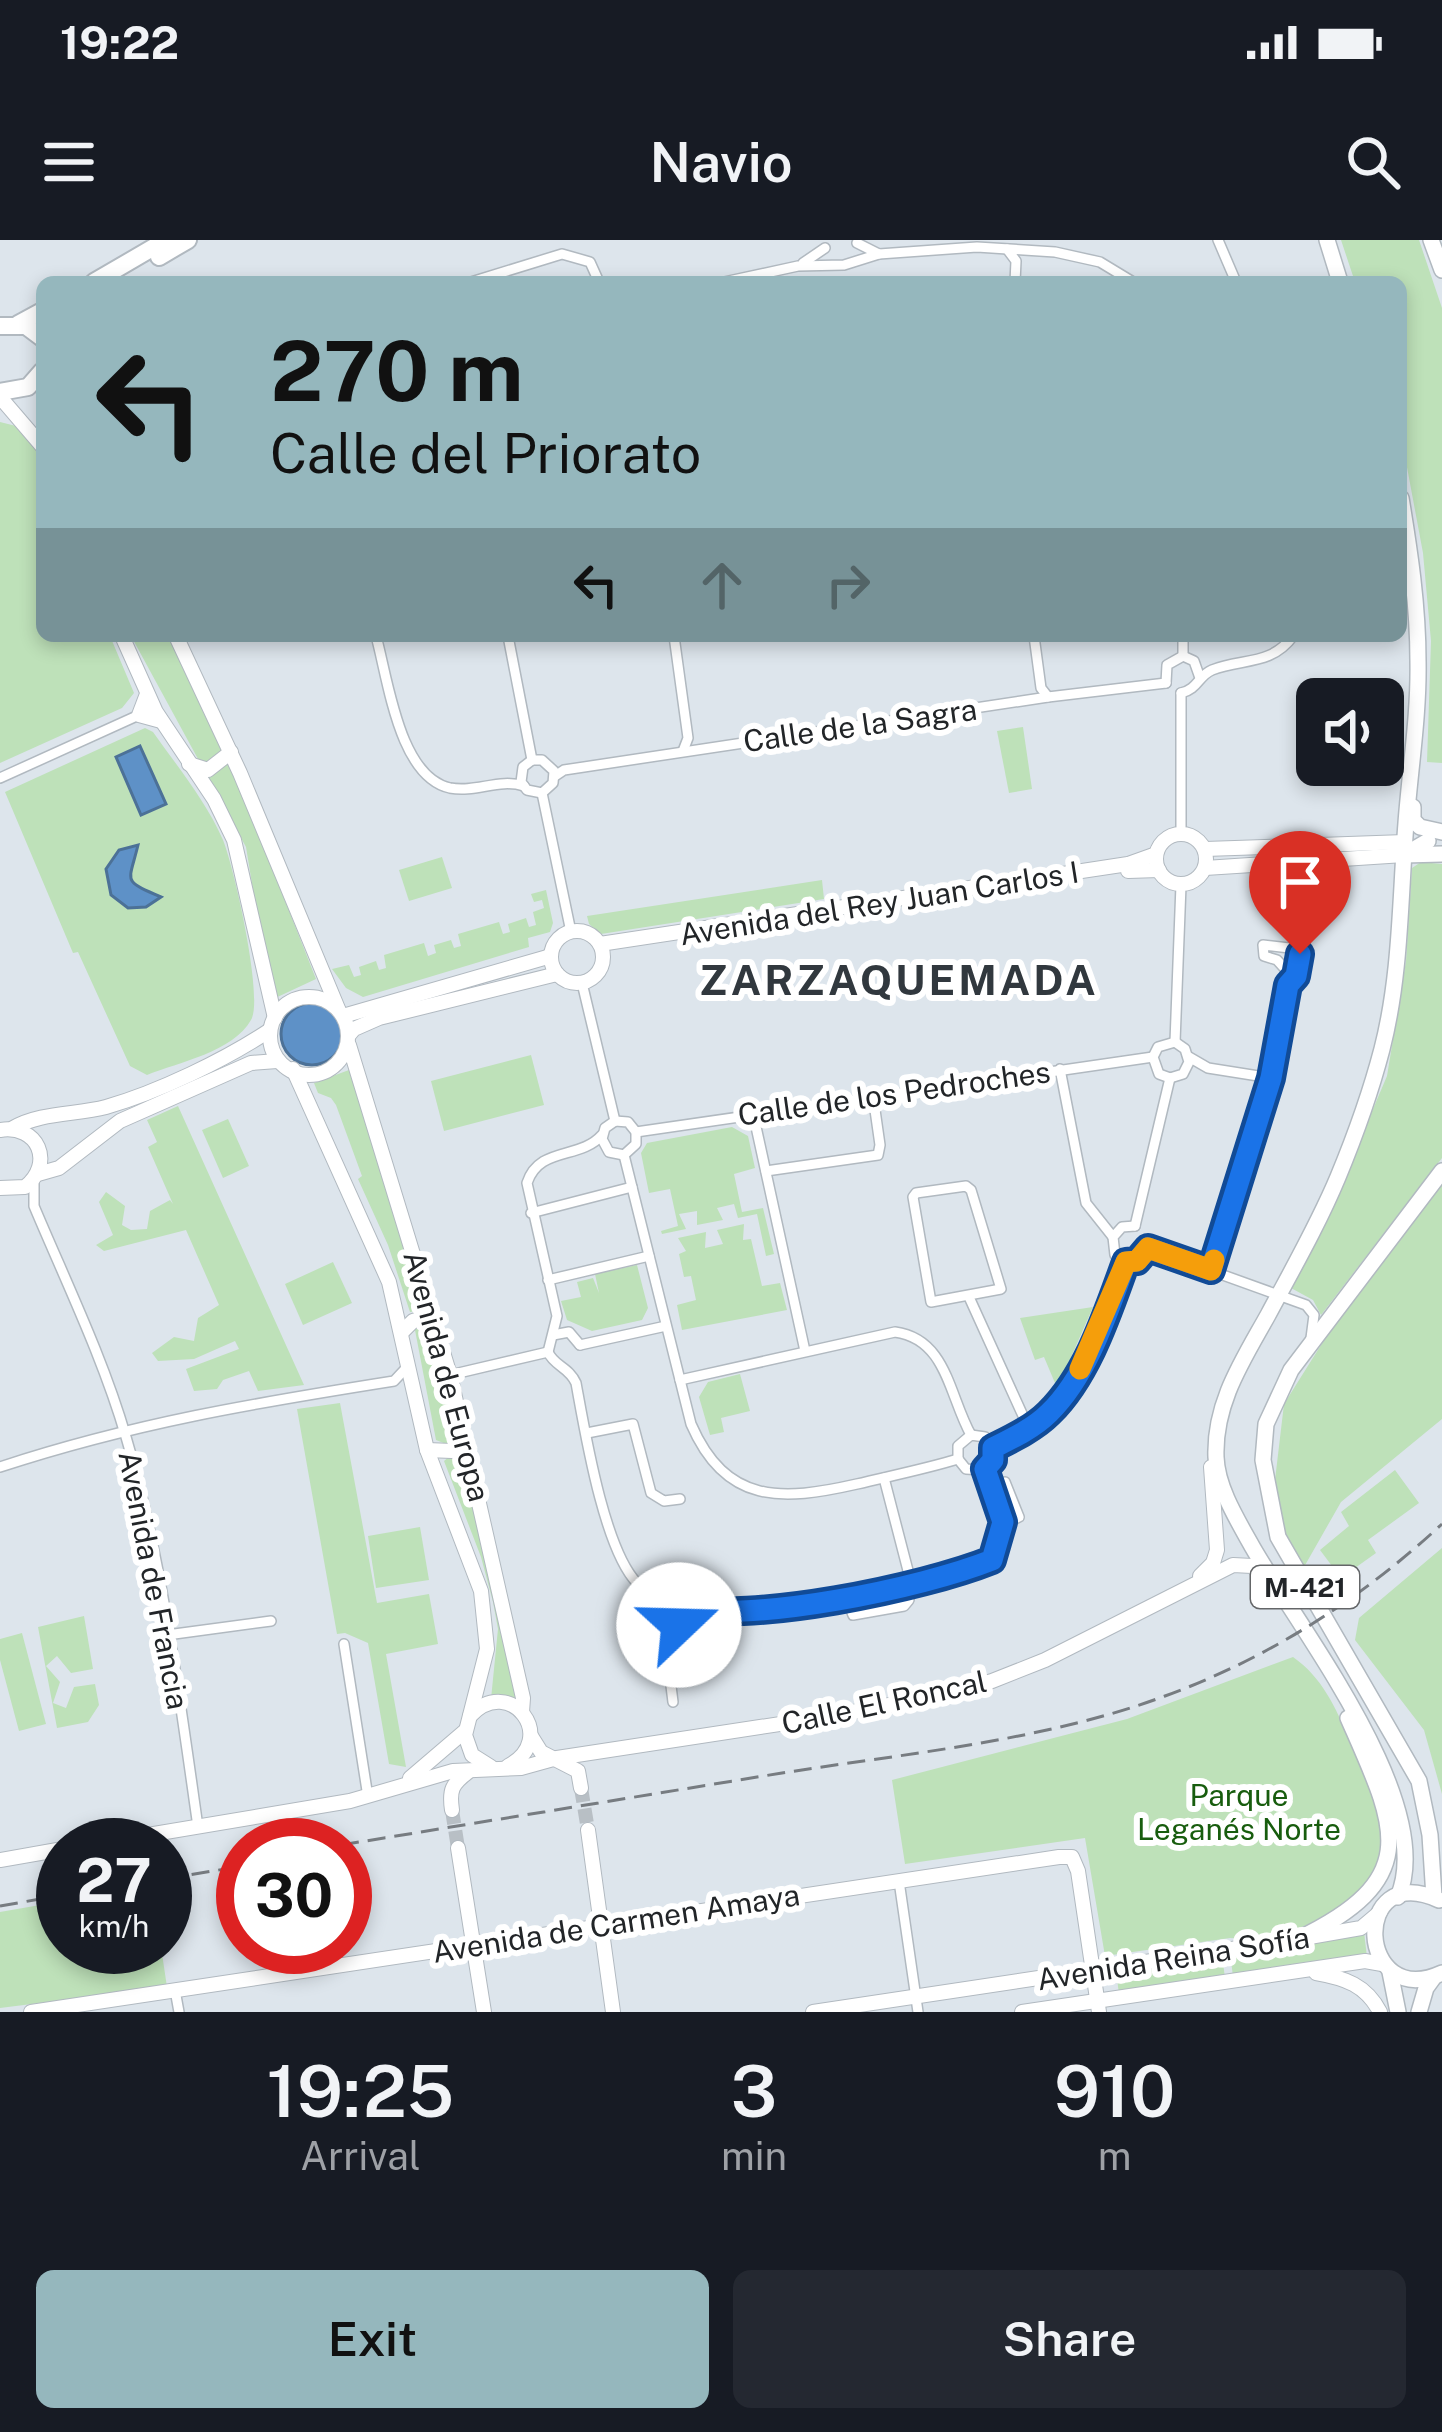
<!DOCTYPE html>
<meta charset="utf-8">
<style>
body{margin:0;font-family:"Public Sans",sans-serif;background:#242831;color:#f1f3f6;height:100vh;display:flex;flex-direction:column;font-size:45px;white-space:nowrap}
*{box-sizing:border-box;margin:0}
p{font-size:39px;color:#9ea1a6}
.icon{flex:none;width:66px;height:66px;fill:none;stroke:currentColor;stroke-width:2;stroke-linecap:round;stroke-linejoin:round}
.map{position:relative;height:1772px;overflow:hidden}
.drawer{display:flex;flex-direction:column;background:#171b24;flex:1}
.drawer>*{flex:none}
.banner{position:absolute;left:36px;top:36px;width:1371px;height:366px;border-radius:18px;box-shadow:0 6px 18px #0003;background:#95b7bd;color:#111;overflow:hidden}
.controls{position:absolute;left:1296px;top:438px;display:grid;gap:24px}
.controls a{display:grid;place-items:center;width:108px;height:108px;border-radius:18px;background:#171b24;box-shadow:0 6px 18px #0003;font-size:60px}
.speed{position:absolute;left:36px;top:1578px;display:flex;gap:24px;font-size:60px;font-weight:700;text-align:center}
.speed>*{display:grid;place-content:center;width:156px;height:156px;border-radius:50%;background:#171b24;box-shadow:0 6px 18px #0003;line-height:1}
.speed small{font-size:30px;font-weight:400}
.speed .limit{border:18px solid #d22;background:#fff;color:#111}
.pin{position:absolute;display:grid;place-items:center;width:102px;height:102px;color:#fff;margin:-123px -51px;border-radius:50% 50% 50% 0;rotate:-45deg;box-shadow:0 0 12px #0007}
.pin .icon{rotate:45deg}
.me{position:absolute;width:132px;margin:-66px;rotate:69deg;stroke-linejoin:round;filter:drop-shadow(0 0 9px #0008)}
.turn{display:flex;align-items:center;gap:42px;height:252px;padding:0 36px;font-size:54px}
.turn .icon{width:156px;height:156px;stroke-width:2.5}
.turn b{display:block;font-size:84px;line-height:102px}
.lanes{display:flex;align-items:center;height:114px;padding:0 36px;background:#0003;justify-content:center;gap:60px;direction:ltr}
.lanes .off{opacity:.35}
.eta{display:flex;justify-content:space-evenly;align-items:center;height:204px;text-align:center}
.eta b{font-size:72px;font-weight:600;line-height:84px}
.button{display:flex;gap:24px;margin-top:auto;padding:24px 36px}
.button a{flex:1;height:138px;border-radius:18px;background:#95b7bd;color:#111;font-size:48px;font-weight:600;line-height:138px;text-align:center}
.button a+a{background:#242831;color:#f1f3f6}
.status{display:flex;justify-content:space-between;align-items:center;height:84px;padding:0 60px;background:#171b24;direction:ltr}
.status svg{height:33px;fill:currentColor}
header{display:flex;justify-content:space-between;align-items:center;height:156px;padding:0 36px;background:#171b24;font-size:54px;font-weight:600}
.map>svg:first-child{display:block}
</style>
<div class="status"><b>19:22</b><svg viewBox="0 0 49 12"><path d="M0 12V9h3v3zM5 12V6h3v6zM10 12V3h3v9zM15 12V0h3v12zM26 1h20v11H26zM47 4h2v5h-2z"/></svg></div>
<header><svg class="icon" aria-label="menu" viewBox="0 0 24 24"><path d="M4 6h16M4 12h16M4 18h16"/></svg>Navio<svg class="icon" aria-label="search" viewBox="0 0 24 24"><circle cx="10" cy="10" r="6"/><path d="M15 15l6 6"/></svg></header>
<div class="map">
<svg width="1442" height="1772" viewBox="0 0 1442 1772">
<rect width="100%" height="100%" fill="#dde5ec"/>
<g fill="#bee1b9">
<path d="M 1341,0 L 1419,0 L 1442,68 L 1442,523 L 1427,522 L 1431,401 L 1423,313 L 1401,195 L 1401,42 L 1355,42 Z"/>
<path d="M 0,182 L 20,187 L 42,216 L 42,396 L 110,396 L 134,453 L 122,468 L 0,523 Z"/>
<path d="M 131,396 L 168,396 L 243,554 L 316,739 L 271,760 L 246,607 Z"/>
<path d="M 1023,487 L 1032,549 L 1009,553 L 997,491 Z"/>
<path d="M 145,488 L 153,492 C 177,526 206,561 223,600 C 234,627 264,759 251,780 C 233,812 179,822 147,835 L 130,826 L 78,712 L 73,713 L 5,552 Z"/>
<path d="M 442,617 L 452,648 L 409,661 L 399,630 Z"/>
<path d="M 1421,622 L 1442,624 L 1442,918 L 1321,1075 L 1313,1060 L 1291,1048 L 1328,975 L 1387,836 L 1406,721 L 1412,628 Z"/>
<path d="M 822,640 L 824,659 L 601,694 L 589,684 L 587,676 Z"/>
<path d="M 546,650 L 553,683 L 550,692 L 528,698 L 529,707 L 363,757 L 346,748 L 332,729 L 349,725 L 354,737 L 361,735 L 359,727 L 376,721 L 379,730 L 386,728 L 384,715 L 424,703 L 428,716 L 436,713 L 434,705 L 451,700 L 454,708 L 461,706 L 458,694 L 499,682 L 503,694 L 510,692 L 508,684 L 526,678 L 529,687 L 536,685 L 533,672 L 544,668 L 542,660 L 534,662 L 531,654 Z"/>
<path d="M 531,815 L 544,865 L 444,891 L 431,841 Z"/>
<path d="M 349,830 L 360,860 L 424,1070 L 410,1072 L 388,1005 L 358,939 L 362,936 L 336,865 L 331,858 L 318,853 L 314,843 Z"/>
<path d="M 178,866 L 304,1145 L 258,1151 L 249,1131 L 223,1140 L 217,1149 L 194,1151 L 186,1129 L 239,1109 L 235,1101 L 194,1119 L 158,1121 L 152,1113 L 174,1097 L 194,1101 L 198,1078 L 219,1065 L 186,990 L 104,1011 L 96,1005 L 113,995 L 99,962 L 106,952 L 125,966 L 122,985 L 131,990 L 147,989 L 150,971 L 170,960 L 173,964 L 148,907 L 157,902 L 147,880 Z"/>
<path d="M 228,879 L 249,926 L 223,938 L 202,890 Z"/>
<path d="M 732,887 L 748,896 L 755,928 L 734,934 L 742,972 L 763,968 L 774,1014 L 766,1016 L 757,974 L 738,978 L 734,964 L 717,968 L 723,980 L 697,985 L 697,971 L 679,974 L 686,989 L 662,994 L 661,991 L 678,986 L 670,949 L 649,953 L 641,913 L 647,903 Z"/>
<path d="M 1442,943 L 1442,1179 L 1341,1262 L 1304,1327 L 1286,1297 L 1275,1240 L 1284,1164 L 1343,1070 Z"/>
<path d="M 744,984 L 743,1000 L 751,999 L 762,1046 L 780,1043 L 787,1070 L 682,1090 L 677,1065 L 696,1060 L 691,1036 L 684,1037 L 679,1014 L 686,1011 L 678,998 L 706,992 L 705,1008 L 723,1004 L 717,990 Z"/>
<path d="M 333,1022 L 352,1063 L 303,1085 L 285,1044 Z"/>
<path d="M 637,1025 L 648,1068 L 642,1080 L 592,1091 L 567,1080 L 561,1061 L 581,1057 L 577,1042 L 593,1038 L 599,1053 L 595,1034 Z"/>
<path d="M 1093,1067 L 1061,1140 L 1055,1143 L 1044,1117 L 1035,1120 L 1020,1078 Z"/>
<path d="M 424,1083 L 428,1085 L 462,1196 L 446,1204 L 436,1200 L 415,1090 Z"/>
<path d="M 740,1134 L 750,1171 L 721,1178 L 724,1192 L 710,1195 L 699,1157 L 708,1142 Z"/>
<path d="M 340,1163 L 377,1363 L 429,1354 L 438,1404 L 386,1414 L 406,1527 L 389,1524 L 368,1403 L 345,1393 L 337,1394 L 297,1169 Z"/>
<path d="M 451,1215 L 462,1215 L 520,1460 L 491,1459 L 498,1389 L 493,1362 L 481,1317 L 444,1221 Z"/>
<path d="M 1395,1230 L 1419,1263 L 1368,1300 L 1376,1313 L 1341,1338 L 1320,1310 L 1349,1286 L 1341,1272 Z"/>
<path d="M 420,1287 L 429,1340 L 376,1348 L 368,1296 Z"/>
<path d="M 1442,1308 L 1442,1554 L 1424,1490 L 1355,1400 L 1359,1378 Z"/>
<path d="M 84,1376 L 93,1429 L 71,1433 L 57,1416 L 46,1426 L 60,1442 L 53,1463 L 66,1468 L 74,1447 L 95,1444 L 99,1465 L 88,1482 L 57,1488 L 38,1387 Z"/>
<path d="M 22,1393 L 46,1484 L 19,1491 L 0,1420 L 0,1399 Z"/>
<path d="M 1293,1417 C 1322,1437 1336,1468 1349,1499 C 1362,1529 1383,1562 1383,1595 C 1384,1665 1289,1703 1230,1698 L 1105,1716 L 1085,1598 L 905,1624 L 892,1540 L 1127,1479 Z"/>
<path d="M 63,1661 L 63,1707 L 161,1707 L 167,1747 L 0,1768 L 0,1672 Z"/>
<path d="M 1364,1692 L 1367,1717 L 1233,1736 L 1230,1714 Z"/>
<path d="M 1222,1715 L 1225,1738 L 1119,1754 L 1116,1731 Z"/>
</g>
<g fill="#5e91c7" stroke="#4c7197" stroke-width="3">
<path d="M 140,506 L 166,564 L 141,575 L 116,517 Z"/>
<path d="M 138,605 C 129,643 121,640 161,657 L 146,667 L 128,668 L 111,655 L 106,629 L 119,610 Z"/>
<circle cx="312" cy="794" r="31"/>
</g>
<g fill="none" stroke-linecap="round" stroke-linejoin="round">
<g stroke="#b8bfc5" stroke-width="14" stroke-dasharray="14 7" stroke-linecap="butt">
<path d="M 581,1548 L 588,1590"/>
<path d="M 452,1570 L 458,1608"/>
</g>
<g stroke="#b1b9c0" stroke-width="12">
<g id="street">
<path d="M 1218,0 L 1236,42"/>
<path d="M 857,3 L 879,14"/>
<path d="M 1007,9 L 1016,21 L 1015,42"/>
<path d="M 803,23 L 825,8"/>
<path d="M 471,42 L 562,14 L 590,22 L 599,42"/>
<path d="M 724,42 L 798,26 L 844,25 L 879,14 L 977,7 L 1055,12 L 1100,22 L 1133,42"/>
<path d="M 376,396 C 388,439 399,537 450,548 C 476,553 499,538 524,546"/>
<path d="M 508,396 L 532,520"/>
<path d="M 674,396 L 688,498 L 683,511"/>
<path d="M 1034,396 L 1041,448 L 1048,457"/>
<path d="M 1183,416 L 1194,421 L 1200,438"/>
<path d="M 1183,416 L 1183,396"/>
<path d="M 1166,443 L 1167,425 L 1183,416"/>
<path d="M 1181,453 C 1198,449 1198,436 1212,430 C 1242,418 1271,426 1293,396"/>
<path d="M 532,520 L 542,520 L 554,531 L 553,543 L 542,553"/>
<path d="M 532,520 L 523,527 L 521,542 L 527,550 L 542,553"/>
<path d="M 555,536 L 564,530 L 1048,457 L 1166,443"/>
<path d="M 0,538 L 139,475"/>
<path d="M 542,553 L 571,692"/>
<path d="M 1181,594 L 1181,453"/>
<path d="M 582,743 L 615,881"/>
<path d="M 1175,802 L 1181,645"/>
<path d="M 1189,817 L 1208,828 L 1271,838"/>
<path d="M 1060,829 L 1086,963 L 1113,997"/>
<path d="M 1170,838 L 1159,834 L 1153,817 L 1158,807 L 1175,802"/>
<path d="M 1170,838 L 1183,834 L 1189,822 L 1185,809 L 1175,802"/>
<path d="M 753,873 L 805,1111"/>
<path d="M 615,881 L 605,888 L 602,899 L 609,912 L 624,915"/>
<path d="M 615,881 L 628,882 L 636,892 L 636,904 L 624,915"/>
<path d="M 636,892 L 1153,817"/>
<path d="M 624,915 L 691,1184 C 726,1265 782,1261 857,1244 C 890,1236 925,1229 958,1219"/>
<path d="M 766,931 L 878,915 L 880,905 L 873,856"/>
<path d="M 34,940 L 34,966 C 66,1042 103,1118 126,1197 C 162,1318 180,1461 198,1587"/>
<path d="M 966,946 L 971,950 L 1001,1049 L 931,1062 L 913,957 L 916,953 Z"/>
<path d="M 531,973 L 632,947"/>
<path d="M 1135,986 L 1170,838"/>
<path d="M 1148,1008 L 1306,1065 L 1314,1075 L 1311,1098"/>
<path d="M 1126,1021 L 1115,1015 L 1113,997 L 1122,987 L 1135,986"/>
<path d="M 1211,1031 C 1230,968 1252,907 1269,843 C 1277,813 1281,782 1288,752 C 1291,735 1301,728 1298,709 L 1263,705 L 1264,716 L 1277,720 L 1286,730 L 1272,832"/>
<path d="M 548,1040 L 649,1016"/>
<path d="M 969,1057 L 1029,1189"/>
<path d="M 553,1095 L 569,1092 L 580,1105"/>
<path d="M 580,1105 L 666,1086"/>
<path d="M 548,1112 C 554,1126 569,1127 576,1143 C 585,1192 604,1309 637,1343 C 649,1356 668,1365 685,1369 C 755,1383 925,1347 992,1320 L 1003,1282 L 985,1229"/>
<path d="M 548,1112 L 557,1076 L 527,943 C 539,906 580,920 602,895"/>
<path d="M 450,1135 L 548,1112"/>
<path d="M 680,1140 L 895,1092 C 947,1099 949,1156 971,1195"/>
<path d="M 587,1193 L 633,1184 L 651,1253 L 664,1261 L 680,1259"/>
<path d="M 993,1208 C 1013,1199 1034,1188 1050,1173 C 1088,1135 1108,1071 1126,1021"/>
<path d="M 958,1219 L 958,1206 L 971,1195 L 985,1197 L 993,1208"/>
<path d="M 958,1219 L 966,1229 L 982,1230 L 993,1219 L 993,1208"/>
<path d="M 0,1227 C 134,1183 255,1163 394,1141 L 408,1126"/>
<path d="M 884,1238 L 912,1346"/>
<path d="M 1005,1242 L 1019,1277 L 1009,1282"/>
<path d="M 846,1357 L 853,1375 L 904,1366 L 909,1360 L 906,1347"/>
<path d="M 167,1395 L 271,1381"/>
<path d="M 344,1404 L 368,1557"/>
<path d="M 673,1462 L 669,1430 L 685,1426 L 677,1367"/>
<path d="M 899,1641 L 918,1772"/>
<path d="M 175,1750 L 179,1772"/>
</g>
</g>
<g stroke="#b1b9c0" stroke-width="16">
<g id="secondary">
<path d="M 0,157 L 42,206"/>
<path d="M 122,396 L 156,472 L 214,559 L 234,600 L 275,778"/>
<path d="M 176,396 L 240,533 L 339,771"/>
<path d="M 147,454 L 139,475 L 161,481"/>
<path d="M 189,524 L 208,530 L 231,512"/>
<circle cx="1181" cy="619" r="25"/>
<path d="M 1205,609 L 1405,602"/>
<path d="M 1205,628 L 1404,615"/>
<path d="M 1128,631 L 1159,630"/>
<circle cx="577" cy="717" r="26"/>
<path d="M 600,704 L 1128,624 L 1156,614"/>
<circle cx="309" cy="796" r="39"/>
<path d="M 343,776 L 551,716"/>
<path d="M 349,795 L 354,789 L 379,778 L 557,734"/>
<path d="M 349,805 L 450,1135 L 523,1458 L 522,1472"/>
<path d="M 293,829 L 389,1042 L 427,1210 L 481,1351 L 487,1409 L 465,1495 L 472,1515 L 491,1527"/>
<path d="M 13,888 C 41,872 76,875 106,867 C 158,852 225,820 270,790"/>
<path d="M 0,890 C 38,884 55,923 25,947 L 0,948"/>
<path d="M 38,934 L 59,928 L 120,881 L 251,823 L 277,821"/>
<path d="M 402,1092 L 413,1081 L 433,1075"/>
<path d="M 427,1210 L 452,1211 L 466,1200"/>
<path d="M 1200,1336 L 1213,1323 L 1217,1310 L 1211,1227"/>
<path d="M 470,1476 C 510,1433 560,1499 508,1526"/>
<path d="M 531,1496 L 541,1512 L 578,1531 L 581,1548"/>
<path d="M 410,1538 L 465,1491"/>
<path d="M 452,1570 C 449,1550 452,1544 468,1532"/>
<path d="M 588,1590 L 613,1772"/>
<path d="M 88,1605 L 350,1561 L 453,1531 L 521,1528 L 557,1518 L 826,1477 L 942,1455 L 992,1441 L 1045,1420 L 1233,1325 L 1252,1326 L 1270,1343"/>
<path d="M 458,1608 L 484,1772"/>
<path d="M 0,1620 L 63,1609"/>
<path d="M 1316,1733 C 1345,1738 1366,1745 1380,1772"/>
<path d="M 31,1772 L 1059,1617 L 1072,1617 L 1078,1631 L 1099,1772"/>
<path d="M 813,1772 L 1298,1699 L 1361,1688 L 1380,1672"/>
<path d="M 1022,1772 L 1365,1721 L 1382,1724"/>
</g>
</g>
<g stroke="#b1b9c0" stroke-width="18">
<g id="primary">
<path d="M 1327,0 L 1340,42"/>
<path d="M 1431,0 L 1442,30"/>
<path d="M 1413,567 L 1413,580 L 1420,587 L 1442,592"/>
<path d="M 1404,615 L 1442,614"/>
<path d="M 1404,615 L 1428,601"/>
<path d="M 1398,1657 C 1438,1564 1300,1390 1253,1308 C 1238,1281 1217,1248 1216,1217 C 1214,1163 1243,1120 1268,1075 C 1292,1030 1318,985 1338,937 C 1355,896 1371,851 1382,809 C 1401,735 1400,658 1406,583 C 1410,529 1419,475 1418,421 C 1418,366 1410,312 1401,258"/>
<path d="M 1434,1657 L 1430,1595 L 1419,1541 L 1278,1297 L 1263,1220 L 1266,1184 L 1291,1130 L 1442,931"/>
<path d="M 1439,1660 C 1349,1619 1357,1772 1442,1733"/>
<path d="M 1298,1699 C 1425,1638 1396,1587 1348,1478"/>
<path d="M 1390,1732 L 1398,1772"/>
<path d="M 1419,1772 L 1426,1748 L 1434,1737"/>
</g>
</g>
<g stroke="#b1b9c0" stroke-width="20">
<g id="highway">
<path d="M 159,17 L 188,0"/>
<path d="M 94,42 L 166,0"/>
<path d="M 18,84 L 42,71"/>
<path d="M 0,86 L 26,86 L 42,98"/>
<path d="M 0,152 L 28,147 L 42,131"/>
</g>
</g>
<use href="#street" stroke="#fff" stroke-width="9"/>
<use href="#secondary" stroke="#fff" stroke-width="14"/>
<use href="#primary" stroke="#fff" stroke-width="15"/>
<use href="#highway" stroke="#fff" stroke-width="16"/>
<g stroke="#777c81" stroke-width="3" stroke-dasharray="18 9" stroke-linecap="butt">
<path d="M 341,1605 C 488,1581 635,1557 782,1533 C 909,1513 1044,1501 1165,1456 C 1269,1418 1361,1359 1442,1284"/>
<path d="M 165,1639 L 243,1626"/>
<path d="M 0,1666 L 63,1655"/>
</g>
</g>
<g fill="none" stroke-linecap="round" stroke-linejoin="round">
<g stroke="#114b97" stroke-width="30">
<path id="route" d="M 679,1385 L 677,1367 C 750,1384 922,1348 992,1320 L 1003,1282 L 985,1229 L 993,1220 L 993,1208 C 1013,1198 1034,1188 1049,1173 C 1088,1135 1108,1071 1126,1022 L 1137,1021 L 1148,1008 L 1211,1030 L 1271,838 L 1288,745 L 1296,736 L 1300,714"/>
</g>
<use href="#route" stroke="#1a73e8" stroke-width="21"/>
<path stroke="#f59e0b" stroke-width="21" d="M 1080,1129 L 1126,1022 L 1137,1021 L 1148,1008 L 1211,1030 L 1214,1020"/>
</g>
<g text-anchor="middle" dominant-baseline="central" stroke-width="12" stroke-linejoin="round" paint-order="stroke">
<rect fill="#fff" stroke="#646668" stroke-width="3" x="1251" y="1326" width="108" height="42" rx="9"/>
<g font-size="27" font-weight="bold" fill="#222528">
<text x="1305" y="1347">M-421</text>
</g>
<g font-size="30" fill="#222528" stroke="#fff">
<text transform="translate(860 485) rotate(-8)">Calle de la Sagra</text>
<text transform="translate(879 663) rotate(-9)">Avenida del Rey Juan Carlos I</text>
<text transform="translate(894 853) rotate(-8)">Calle de los Pedroches</text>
<text transform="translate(447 1136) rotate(75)">Avenida de Europa</text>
<text transform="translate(154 1340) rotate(79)">Avenida de Francia</text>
<text transform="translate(884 1462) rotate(-12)">Calle El Roncal</text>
<text transform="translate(616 1683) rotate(-9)">Avenida de Carmen Amaya</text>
<text transform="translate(1173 1718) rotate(-9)">Avenida Reina Sofía</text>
</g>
<g font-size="30" fill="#185d0e" stroke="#fff">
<text x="1239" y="1555">Parque<tspan x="1239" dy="34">Leganés Norte</tspan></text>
</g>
<g font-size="42" font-weight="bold" letter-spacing="3" fill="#31383e" stroke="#fff">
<text x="899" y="739">ZARZAQUEMADA</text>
</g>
</g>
</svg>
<div class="controls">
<a><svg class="icon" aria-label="sound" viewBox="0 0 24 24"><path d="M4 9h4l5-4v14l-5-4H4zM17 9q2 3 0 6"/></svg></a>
</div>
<div class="speed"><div>27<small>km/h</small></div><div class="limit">30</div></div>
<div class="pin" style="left:1300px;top:714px;background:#d93025"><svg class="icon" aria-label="arrive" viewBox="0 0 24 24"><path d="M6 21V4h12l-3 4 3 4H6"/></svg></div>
<svg class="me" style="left:679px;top:1385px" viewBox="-20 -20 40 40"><circle r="19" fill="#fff"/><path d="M0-13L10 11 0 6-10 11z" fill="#1a73e8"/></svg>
<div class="banner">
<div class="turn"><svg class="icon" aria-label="left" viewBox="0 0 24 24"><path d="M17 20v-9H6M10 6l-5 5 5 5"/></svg><div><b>270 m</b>Calle del Priorato</div></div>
<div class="lanes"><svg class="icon" aria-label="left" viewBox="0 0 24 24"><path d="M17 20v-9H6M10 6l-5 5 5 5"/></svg><svg class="icon off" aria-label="ahead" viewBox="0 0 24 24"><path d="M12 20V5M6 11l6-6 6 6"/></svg><svg class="icon off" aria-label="right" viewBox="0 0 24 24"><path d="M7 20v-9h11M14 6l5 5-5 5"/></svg></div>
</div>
</div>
<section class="drawer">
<div class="eta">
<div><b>19:25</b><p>Arrival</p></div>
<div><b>3</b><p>min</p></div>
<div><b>910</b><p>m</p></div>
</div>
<div class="button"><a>Exit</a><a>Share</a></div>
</section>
